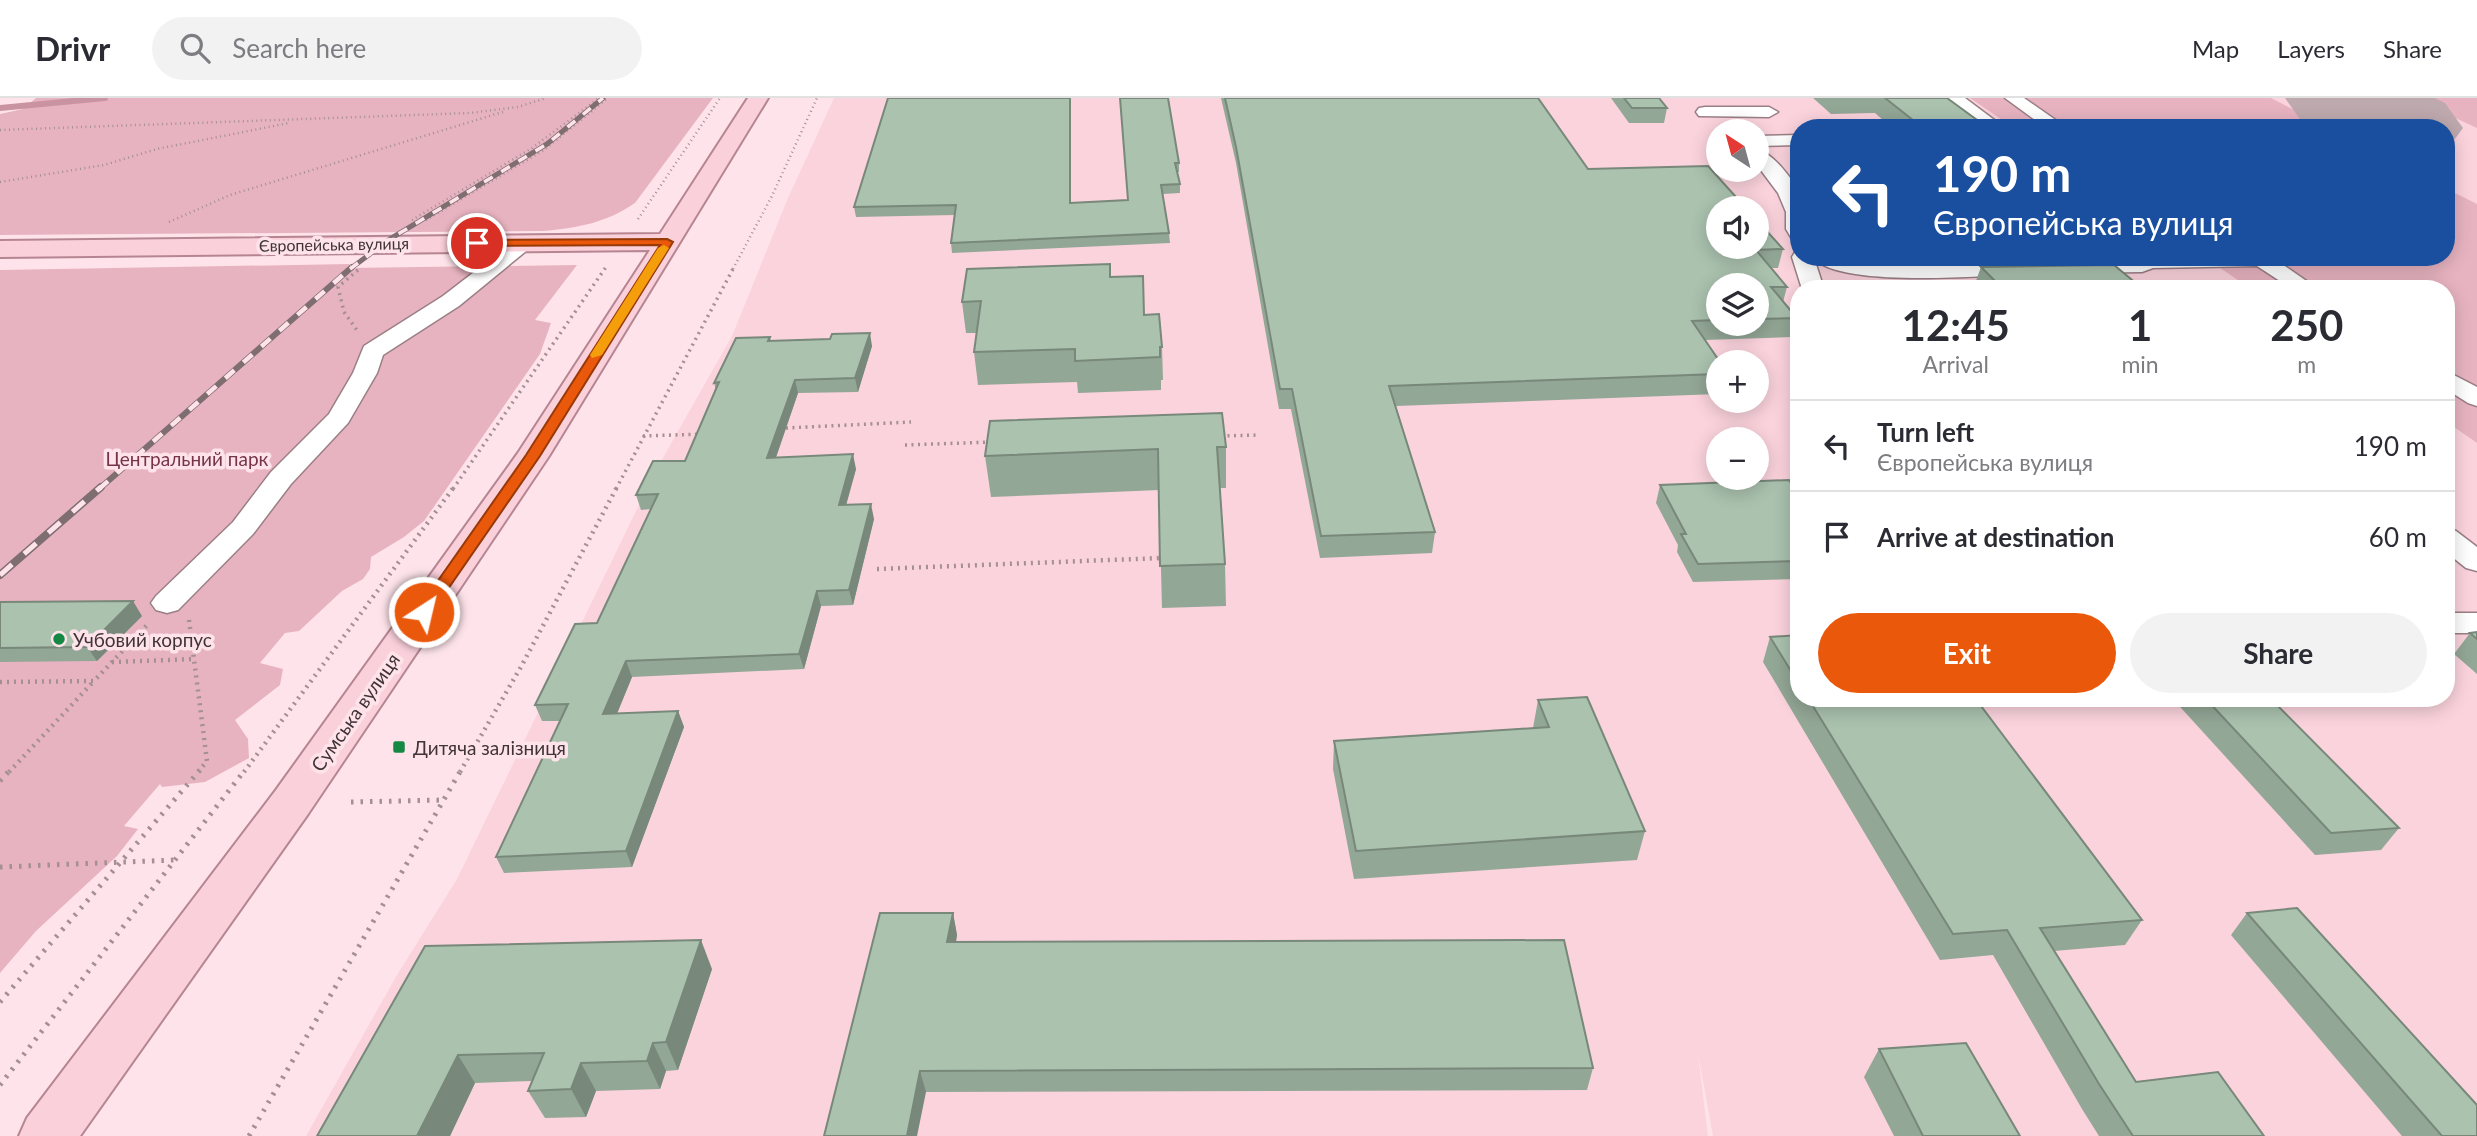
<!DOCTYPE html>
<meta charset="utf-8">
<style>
body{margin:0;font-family:Lato,sans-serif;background:#f2f2f3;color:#2b2b33;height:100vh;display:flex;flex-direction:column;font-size:26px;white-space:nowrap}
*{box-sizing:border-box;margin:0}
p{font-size:23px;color:#7c7c81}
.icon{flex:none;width:38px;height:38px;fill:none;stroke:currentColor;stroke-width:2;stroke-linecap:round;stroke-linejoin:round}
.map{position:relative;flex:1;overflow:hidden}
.details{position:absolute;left:1790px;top:182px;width:665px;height:427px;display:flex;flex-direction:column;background:#fff;border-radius:28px;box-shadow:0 4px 18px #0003}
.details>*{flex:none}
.top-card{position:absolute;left:1790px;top:21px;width:665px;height:147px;border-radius:28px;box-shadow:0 4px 18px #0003;background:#1a4fa0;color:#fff;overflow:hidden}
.needle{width:46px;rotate:324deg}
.buttons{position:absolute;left:1706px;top:21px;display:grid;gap:14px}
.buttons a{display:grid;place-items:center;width:63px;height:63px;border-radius:50%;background:#fff;box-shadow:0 4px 18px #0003;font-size:35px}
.pin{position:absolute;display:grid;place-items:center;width:60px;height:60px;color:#fff;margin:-30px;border:4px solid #fff;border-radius:50%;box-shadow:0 2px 7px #0007}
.me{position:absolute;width:77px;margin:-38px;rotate:35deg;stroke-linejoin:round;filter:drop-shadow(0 0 5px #0008)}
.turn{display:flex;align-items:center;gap:24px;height:147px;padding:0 28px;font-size:32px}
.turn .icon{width:91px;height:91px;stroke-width:2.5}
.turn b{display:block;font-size:49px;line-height:60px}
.eta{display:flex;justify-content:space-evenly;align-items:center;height:119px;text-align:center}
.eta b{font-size:42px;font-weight:700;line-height:49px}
.action{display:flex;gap:14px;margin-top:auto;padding:14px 28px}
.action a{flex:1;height:80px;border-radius:42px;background:#ea580c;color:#fff;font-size:28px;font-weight:700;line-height:80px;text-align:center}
.action a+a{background:#f2f2f3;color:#2b2b33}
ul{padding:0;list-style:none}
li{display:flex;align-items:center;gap:21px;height:91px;padding:0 28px;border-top:2px solid #e1e1e2}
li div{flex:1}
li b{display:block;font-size:26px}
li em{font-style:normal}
header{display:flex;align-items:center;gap:42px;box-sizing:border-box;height:98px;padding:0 35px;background:#fff;border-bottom:2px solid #e1e1e2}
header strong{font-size:33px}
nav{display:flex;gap:38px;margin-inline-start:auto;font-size:24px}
.search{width:490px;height:63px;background:#f2f2f3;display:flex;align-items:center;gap:18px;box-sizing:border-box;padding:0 24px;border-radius:38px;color:#7c7c81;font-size:26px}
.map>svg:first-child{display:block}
</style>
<header>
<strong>Drivr</strong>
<div class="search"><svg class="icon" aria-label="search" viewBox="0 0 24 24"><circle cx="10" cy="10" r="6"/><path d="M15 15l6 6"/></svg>Search here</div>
<nav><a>Map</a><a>Layers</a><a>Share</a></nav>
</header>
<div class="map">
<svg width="2477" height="1038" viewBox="0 0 2477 1038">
<rect width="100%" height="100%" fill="#fee4ea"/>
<path fill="#fbd3dd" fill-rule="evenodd" d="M 834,0 L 2477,0 L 2477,263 L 2446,191 L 2446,30 L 1799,30 L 1799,159 L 2305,159 L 2356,191 L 1799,191 L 1799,600 L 2446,600 L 2447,247 L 2477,266 L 2477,1038 L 1713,1038 L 1698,956 L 1708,1038 L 306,1038 L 397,877 L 457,781 L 656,372 L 732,238 L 788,100 ZM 1718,33 L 1757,33 L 1757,72 L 1718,72 ZM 1718,110 L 1757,110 L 1757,149 L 1718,149 ZM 1718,187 L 1757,187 L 1757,226 L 1718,226 ZM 1718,264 L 1757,264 L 1757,303 L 1718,303 ZM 1718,341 L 1757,341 L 1757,380 L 1718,380 Z"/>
<g fill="#e8b3c1">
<path d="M 36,0 L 713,0 L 635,105 C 606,125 577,130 543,133 L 0,137 L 0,16 L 23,11 Z"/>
<path d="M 1970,0 L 2271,0 L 2329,30 L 2014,30 Z"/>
<path d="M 2412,0 L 2477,0 L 2477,30 Z"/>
<path d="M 2447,91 L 2477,106 L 2477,345 L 2447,324 L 2446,191 L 2251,191 L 2204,159 L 2446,159 Z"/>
<path d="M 350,166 L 347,170 L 577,167 L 535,222 L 551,225 L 540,256 L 424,423 L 404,439 L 371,459 L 370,471 L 363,481 L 342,493 L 299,533 L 285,535 L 260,565 L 283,571 L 280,587 L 235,622 L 248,641 L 249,660 L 205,684 L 162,689 L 160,686 L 124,728 L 138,731 L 117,758 L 36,833 L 0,875 L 0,172 Z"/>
</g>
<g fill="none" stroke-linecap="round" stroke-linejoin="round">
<path stroke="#c993a1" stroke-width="6" d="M 0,10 L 105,0"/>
<path fill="#bea9ae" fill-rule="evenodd" d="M 2285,0 L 2435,0 L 2445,5 L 2463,30 L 2446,53 L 2446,30 L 2313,30 L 2302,24 Z"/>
<g stroke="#9b7f86" stroke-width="3">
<g id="minor">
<path d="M 1946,0 L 1965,0 L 2005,30 L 1984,30 Z"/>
<path d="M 2005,0 L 2024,0 L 2067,30 L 2046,30 Z"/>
<path d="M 1705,9 L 1769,9 L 1778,14 L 1769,19 L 1699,18 L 1696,14 L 1699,10 Z"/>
<path d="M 1799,37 L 1799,47 L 1757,48 L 1757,38 Z"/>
<path d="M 1757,51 C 1772,55 1795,82 1799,97 C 1802,110 1799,129 1799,143 L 1792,141 L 1786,131 L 1786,114 L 1778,95 L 1757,67 Z"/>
<path d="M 524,139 L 531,141 L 534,145 L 531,149 L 459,208 L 383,257 L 377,275 L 348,325 L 291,386 L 253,436 L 178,512 L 167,515 L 156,512 L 151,505 L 156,498 L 233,424 L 271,374 L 329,316 L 353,275 L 364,248 L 443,198 L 517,141 Z"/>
<path d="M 1795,154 L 1799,154 L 1799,159 L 1844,159 L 1866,164 L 1920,167 L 2023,164 L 2031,165 L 2034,170 L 2031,175 L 2023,176 C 1983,178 1839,190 1814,160 L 1824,191 L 1802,191 L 1792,159 Z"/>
<path d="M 2141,159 L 2272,159 L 2318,191 L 2292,191 L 2257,168 L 2153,170 L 2142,174 L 2075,175 L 2067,174 L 2064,169 L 2067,164 L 2075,163 L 2137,162 Z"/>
<path d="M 2446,273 L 2477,289 L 2477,308 L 2468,305 L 2446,291 Z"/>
<path d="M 2446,430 L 2456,433 L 2477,449 L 2477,473 L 2466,470 L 2446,454 Z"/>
<rect x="2446" y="515" width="31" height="20"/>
</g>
</g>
<g stroke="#b68592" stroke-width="4">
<path id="major" d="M 748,0 L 768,0 L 549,358 L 308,716 L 80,1038 L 19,1038 L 27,1020 L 276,692 L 518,355 L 650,152 L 0,159 L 0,143 L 660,136 Z"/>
</g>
<g stroke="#a38f94" stroke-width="2.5" stroke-dasharray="1 3.5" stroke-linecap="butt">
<path d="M 0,32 L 470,15 L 518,9 L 546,0"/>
<path d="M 0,84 L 104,67 L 157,51 L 289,25"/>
<path d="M 638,121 L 720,0"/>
<path d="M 412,122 L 532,50 L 599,0"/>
<path d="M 426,122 L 544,52 L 608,0"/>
<path d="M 169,124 L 230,97 L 506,13"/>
<path d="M 733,171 L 772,98 L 817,0"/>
</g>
<g stroke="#a38f94" stroke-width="3.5" stroke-dasharray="2 4.5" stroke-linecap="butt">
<path d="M 358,172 L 338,189 L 344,214 L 359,235"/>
<path d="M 786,330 L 911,324"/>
<path d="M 643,338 L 703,336"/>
<path d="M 1221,338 L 1260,337"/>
<path d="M 905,347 L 992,344"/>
<path d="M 453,391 L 606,169"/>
<path d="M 616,391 L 734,169"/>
</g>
<g stroke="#a38f94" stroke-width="4.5" stroke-dasharray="2 5" stroke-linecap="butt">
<path d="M 877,471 L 1161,460"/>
<path d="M 189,522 L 207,663 L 198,674"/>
<path d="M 112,564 L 194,561"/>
<path d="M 0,584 L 94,583 L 149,525"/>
<path d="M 9,674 L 93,584"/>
<path d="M 244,674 L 454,389"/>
<path d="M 460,674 L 522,567 L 617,389"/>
</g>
<g stroke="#a38f94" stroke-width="5" stroke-dasharray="2.5 7" stroke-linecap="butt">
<path d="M 0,683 L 10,672"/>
<path d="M 351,704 L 444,702"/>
<path d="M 0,769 L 174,762"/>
<path d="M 0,904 L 200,672"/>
<path d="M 0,987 L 245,672"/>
<path d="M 249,1038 L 461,672"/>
</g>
<use href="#minor" fill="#fff" fill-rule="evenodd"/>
<use href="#major" fill="#fad0db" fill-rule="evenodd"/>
<g stroke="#7e6e72" stroke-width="5">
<path id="rail-far2" d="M 350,171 L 390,141 L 547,46 L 603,0"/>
</g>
<g stroke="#7e6e72" stroke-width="6">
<path id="rail-far1" d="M 99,391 L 352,169"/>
</g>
<g stroke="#7e6e72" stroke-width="8">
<path id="rail" d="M 0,477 L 101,389"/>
</g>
<use href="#rail-far2" stroke="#fee4ea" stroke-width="3.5" stroke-dasharray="10" stroke-linecap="butt"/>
<use href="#rail-far1" stroke="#fee4ea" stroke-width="4.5" stroke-dasharray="12" stroke-linecap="butt"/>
<use href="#rail" stroke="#fee4ea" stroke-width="5" stroke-dasharray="16" stroke-linecap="butt"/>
</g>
<g fill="#93a796" fill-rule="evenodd">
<path d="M 888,0 L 1071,0 L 1071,105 L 1128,102 L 1120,0 L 1179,65 L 1179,74 L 1177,74 L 1180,86 L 1180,95 L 1163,96 L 1169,135 L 1170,145 L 952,155 L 951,145 L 955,117 L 856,119 L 854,109 Z"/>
<path d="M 1221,0 L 1538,0 L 1588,71 L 1783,151 L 1778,170 L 1771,170 L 1787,189 L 1783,204 L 1797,220 L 1791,239 L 1705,242 L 1718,264 L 1718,296 L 1396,308 L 1435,434 L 1432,455 L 1320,460 L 1291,311 L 1279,311 L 1236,65 ZM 1718,187 L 1757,187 L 1757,226 L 1718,226 Z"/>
<path d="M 1611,0 L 1659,0 L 1667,10 L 1664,25 L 1629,25 Z"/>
<path d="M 1813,0 L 1947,0 L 1988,30 L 1892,30 L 1875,15 L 1831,16 Z"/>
<path d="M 1854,159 L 1927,159 L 1926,162 L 1874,163 Z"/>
<path d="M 1981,169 L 2143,191 L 1973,191 Z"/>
<path d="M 1111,179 L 1144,217 L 1162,249 L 1163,282 L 1161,282 L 1161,292 L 1078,295 L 1077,284 L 978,287 L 974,254 L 976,235 L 966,235 L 962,204 Z"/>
<path d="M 770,239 L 771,243 L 872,248 L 858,294 L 798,295 L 776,359 L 856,371 L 846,407 L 874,421 L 853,507 L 821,508 L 804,571 L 632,579 L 617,616 L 678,613 L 684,629 L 632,769 L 504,775 L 496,759 L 560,623 L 542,623 L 535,607 L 597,525 L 651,411 L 641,412 L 636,397 L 685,363 L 716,292 L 714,285 Z"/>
<path d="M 1226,349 L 1226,390 L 1220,390 L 1225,466 L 1226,508 L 1162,510 L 1159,392 L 991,399 L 985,358 Z"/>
<path d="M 1660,387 L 1799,397 L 1799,481 L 1693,484 L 1677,454 L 1678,447 L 1656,405 Z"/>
<path d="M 0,504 L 142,518 L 97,563 L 0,564 Z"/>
<path d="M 2477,534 L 2477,576 L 2454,556 L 2470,535 Z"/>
<path d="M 1799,537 L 1799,600 L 1975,600 L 2142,822 L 2125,847 L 2054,853 L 2136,984 L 2264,1038 L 2099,1038 L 2082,1011 L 1993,857 L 1940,862 L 1763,564 L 1770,539 Z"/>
<path d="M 2172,600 L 2270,600 L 2399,730 L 2381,752 L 2315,757 Z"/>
<path d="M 1538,602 L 1645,733 L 1637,762 L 1354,781 L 1333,671 L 1334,643 L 1533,630 Z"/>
<path d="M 953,815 L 957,837 L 956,844 L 1593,970 L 1587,992 L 926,994 L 824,1038 Z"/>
<path d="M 2247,815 L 2477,1038 L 2402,1038 L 2231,837 Z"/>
<path d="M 425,848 L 712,871 L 678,972 L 666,973 L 660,991 L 596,993 L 586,1019 L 545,1020 L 528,993 L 532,983 L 475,985 L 450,1038 Z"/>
<path d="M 1879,951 L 2020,1038 L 1894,1038 L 1864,979 Z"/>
</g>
<g fill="#78887a">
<path d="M 1070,0 L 1071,0 L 1071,115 L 1070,105 Z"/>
<path d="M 870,235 L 872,248 L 858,294 L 855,280 Z"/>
<path d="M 795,282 L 798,295 L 771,374 L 767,360 Z"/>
<path d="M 853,356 L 856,371 L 842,422 L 839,407 Z"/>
<path d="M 871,406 L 874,421 L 853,507 L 849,492 Z"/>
<path d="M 817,493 L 821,508 L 804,571 L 799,556 Z"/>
<path d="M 133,503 L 142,518 L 97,563 L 87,549 Z"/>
<path d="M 626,563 L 632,579 L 610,632 L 603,616 Z"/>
<path d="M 678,613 L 684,629 L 632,769 L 626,753 Z"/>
<path d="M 953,815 L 957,837 L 952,866 L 947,844 Z"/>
<path d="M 701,842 L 712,871 L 678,972 L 666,944 Z"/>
<path d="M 653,945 L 666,973 L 660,991 L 647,963 Z"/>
<path d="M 458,957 L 475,985 L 450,1038 L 417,1038 Z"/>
<path d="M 581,965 L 596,993 L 586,1019 L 571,991 Z"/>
<path d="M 920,973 L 926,994 L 917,1038 L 907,1038 Z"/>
</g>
<g fill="#abc2af" stroke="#78887a" stroke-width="2">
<path d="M 888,0 L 1070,0 L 1070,105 L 1128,102 L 1120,0 L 1168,0 L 1179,65 L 1175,65 L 1180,86 L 1161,87 L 1169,135 L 951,145 L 956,107 L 854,109 Z"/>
<path d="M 1225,0 L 1538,0 L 1588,71 L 1708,68 L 1746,110 L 1718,110 L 1718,149 L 1757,149 L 1757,122 L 1783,151 L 1756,152 L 1787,189 L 1771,189 L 1797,220 L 1757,221 L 1757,187 L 1718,187 L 1718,222 L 1692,223 L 1720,264 L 1718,264 L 1718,276 L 1389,288 L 1435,434 L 1321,438 L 1292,291 L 1280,291 L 1236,49 Z"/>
<path d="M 1624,0 L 1659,0 L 1667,10 L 1632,10 Z"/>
<path d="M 1885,0 L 1947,0 L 1988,30 L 1923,30 Z"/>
<path d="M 1110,166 L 1110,179 L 1143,178 L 1144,217 L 1159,216 L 1162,249 L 1160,249 L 1160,259 L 1075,263 L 1075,251 L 974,254 L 981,203 L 962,204 L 967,171 Z"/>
<path d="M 2114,167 L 2143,191 L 2003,191 L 1981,169 Z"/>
<path d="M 870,235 L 855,280 L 795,282 L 767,360 L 853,356 L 839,407 L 871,406 L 849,492 L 817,493 L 799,556 L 626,563 L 603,616 L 678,613 L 626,753 L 496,759 L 568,606 L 535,607 L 575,526 L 597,525 L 658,396 L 636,397 L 653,363 L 685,363 L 719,284 L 714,285 L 736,240 L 770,239 L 768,243 L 830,241 L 832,236 Z"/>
<path d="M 1222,315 L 1226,349 L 1217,349 L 1225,466 L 1160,468 L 1158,351 L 985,358 L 990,323 Z"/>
<path d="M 1789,382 L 1799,397 L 1799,463 L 1698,466 L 1681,436 L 1686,436 L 1660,387 Z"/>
<path d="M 133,503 L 87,549 L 0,550 L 0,504 Z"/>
<path d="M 2477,534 L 2477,541 L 2470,535 Z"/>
<path d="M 1799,537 L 1799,586 L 1770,539 Z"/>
<path d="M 1587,599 L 1645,733 L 1356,753 L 1334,643 L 1549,629 L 1538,602 Z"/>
<path d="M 1808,600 L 1975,600 L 2142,822 L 2040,830 L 2136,984 L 2218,974 L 2264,1038 L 2133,1038 L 2099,986 L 2007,832 L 1953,836 Z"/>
<path d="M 2205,600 L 2270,600 L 2399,730 L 2331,735 Z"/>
<path d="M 2297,810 L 2477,1007 L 2477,1038 L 2442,1038 L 2247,815 Z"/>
<path d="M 880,815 L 953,815 L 947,844 L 1564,842 L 1593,970 L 920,973 L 907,1038 L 824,1038 Z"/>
<path d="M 701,842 L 666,944 L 653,945 L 647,963 L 581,965 L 571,991 L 528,993 L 544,955 L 458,957 L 417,1038 L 317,1038 L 425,848 Z"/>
<path d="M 1966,945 L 2020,1038 L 1923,1038 L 1879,951 Z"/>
</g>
<path fill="#ea580c" stroke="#983908" stroke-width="2" d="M 667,141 L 673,144 L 540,358 L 430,517 L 418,517 L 416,514 L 526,357 L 660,147 L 477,148 L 472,145 L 477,142 Z"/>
<path fill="#f59e0b" d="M 664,147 L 669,150 L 602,257 L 592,260 L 590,257 L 658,150 Z"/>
<g fill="#158943" stroke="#fee4ea" stroke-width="2.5">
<circle cx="59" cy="541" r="7"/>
<rect x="392" y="642" width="14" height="14" rx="3.5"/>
</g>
<g text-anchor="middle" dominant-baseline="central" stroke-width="7" stroke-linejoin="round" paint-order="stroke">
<g font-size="16" fill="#403437" stroke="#fee4ea">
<text transform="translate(334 146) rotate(-1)">Європейська вулиця</text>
</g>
<g font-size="19" fill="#763349" stroke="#fee4ea">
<text x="187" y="360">Центральний парк</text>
</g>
<g font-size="19" fill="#403437" stroke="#fee4ea" text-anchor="start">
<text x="73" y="541">Учбовий корпус</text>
<text x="413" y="649">Дитяча залізниця</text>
</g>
<g font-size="19" fill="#403437" stroke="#fee4ea">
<text transform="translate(355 614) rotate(-55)">Сумська вулиця</text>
</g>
</g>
</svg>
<div class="buttons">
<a><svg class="needle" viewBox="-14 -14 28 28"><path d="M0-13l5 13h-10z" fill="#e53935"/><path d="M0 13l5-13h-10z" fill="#7c7c81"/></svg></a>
<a><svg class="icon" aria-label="sound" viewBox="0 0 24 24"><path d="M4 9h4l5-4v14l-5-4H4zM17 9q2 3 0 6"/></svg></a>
<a><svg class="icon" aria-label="layers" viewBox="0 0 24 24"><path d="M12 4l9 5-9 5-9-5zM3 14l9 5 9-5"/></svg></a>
<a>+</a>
<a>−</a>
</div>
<div class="pin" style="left:477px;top:145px;background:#d93025"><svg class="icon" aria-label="arrive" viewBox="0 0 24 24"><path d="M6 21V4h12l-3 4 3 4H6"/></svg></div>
<svg class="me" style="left:424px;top:514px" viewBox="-20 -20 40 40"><circle r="17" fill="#ea580c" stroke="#fff" stroke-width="3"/><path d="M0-11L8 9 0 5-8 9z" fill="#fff"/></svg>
<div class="top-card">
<div class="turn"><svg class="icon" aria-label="left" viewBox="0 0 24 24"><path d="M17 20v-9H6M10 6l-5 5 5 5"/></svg><div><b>190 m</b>Європейська вулиця</div></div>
</div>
<section class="details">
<div class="eta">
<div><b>12:45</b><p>Arrival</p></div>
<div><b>1</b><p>min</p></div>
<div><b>250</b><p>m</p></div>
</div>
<ul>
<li><svg class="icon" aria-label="left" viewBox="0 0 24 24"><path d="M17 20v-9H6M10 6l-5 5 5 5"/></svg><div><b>Turn left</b><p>Європейська вулиця</p></div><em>190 m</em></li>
<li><svg class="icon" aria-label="arrive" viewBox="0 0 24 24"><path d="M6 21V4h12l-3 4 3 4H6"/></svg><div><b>Arrive at destination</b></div><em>60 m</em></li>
</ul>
<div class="action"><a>Exit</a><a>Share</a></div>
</section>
</div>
